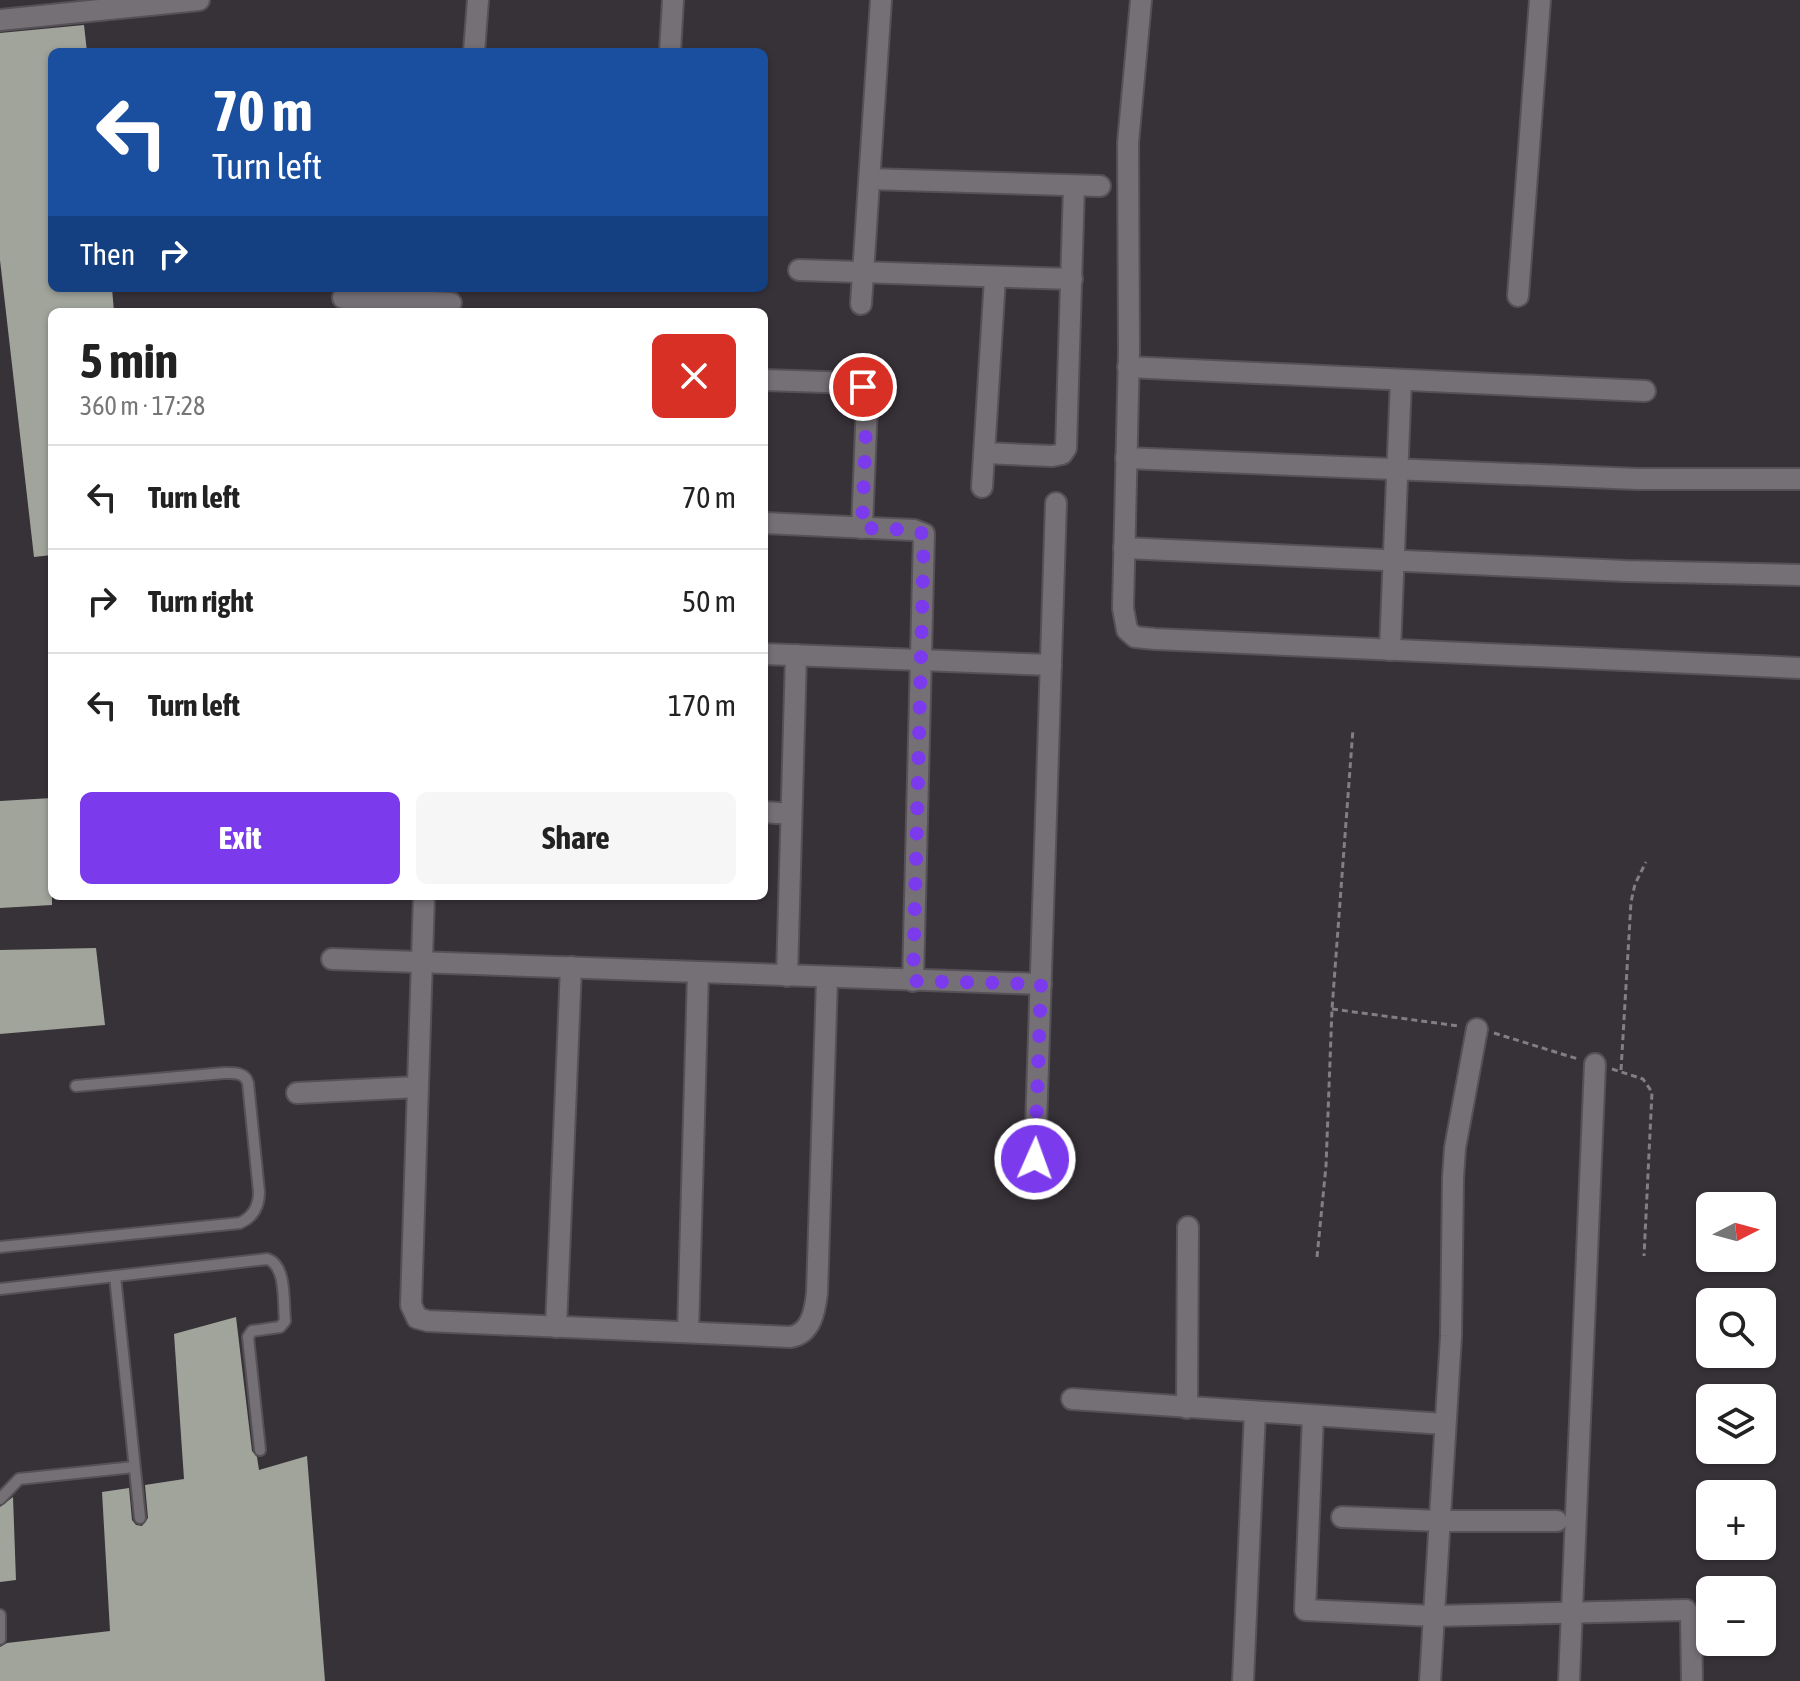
<!DOCTYPE html>
<meta charset="utf-8">
<style>
body{margin:0;font-family:"Asap Condensed",sans-serif;background:#f6f6f6;color:#222;height:100vh;display:flex;flex-direction:column;font-size:30px;white-space:nowrap}
*{box-sizing:border-box;margin:0}
p{font-size:26px;color:#767676}
.icon{flex:none;width:44px;height:44px;fill:none;stroke:currentColor;stroke-width:2;stroke-linecap:round;stroke-linejoin:round}
.map{position:relative;flex:1;overflow:hidden}
.sheet{position:absolute;left:48px;top:308px;width:720px;height:592px;display:flex;flex-direction:column;background:#fff;border-radius:12px;box-shadow:0 2px 6px #0004}
.sheet>*{flex:none}
.banner{position:absolute;left:48px;top:48px;width:720px;height:244px;border-radius:12px;box-shadow:0 2px 6px #0004;background:#1a4fa0;color:#fff;overflow:hidden}
.needle{width:52px;rotate:84deg}
.buttons{position:absolute;left:1696px;top:1192px;display:grid;gap:16px}
.buttons a{display:grid;place-items:center;width:80px;height:80px;border-radius:12px;background:#fff;box-shadow:0 2px 6px #0004;font-size:40px}
.pin{position:absolute;display:grid;place-items:center;width:68px;height:68px;color:#fff;margin:-34px;border:4px solid #fff;border-radius:50%;box-shadow:0 2px 8px #0007}
.me{position:absolute;width:88px;margin:-44px;rotate:2deg;stroke-linejoin:round;filter:drop-shadow(0 0 6px #0008)}
.turn{display:flex;align-items:center;gap:28px;height:168px;padding:0 32px;font-size:36px}
.turn .icon{width:104px;height:104px;stroke-width:2.5}
.turn b{display:block;font-size:56px;line-height:68px}
.then{display:flex;align-items:center;height:76px;padding:0 32px;background:#0003;gap:16px;font-size:30px}
.round{display:grid;place-items:center;flex:none;width:84px;height:84px;border-radius:12px;background:#f6f6f6}
.head{display:flex;align-items:center;justify-content:space-between;height:136px;padding:0 32px}
h1{font-size:48px;font-weight:700;line-height:60px}
.primary-button{display:flex;gap:16px;margin-top:auto;padding:16px 32px}
.primary-button a{flex:1;height:92px;border-radius:12px;background:#7c3aed;color:#fff;font-size:32px;font-weight:700;line-height:92px;text-align:center}
.primary-button a+a{background:#f6f6f6;color:#222}
ul{padding:0;list-style:none}
li{display:flex;align-items:center;gap:24px;height:104px;padding:0 32px;border-top:2px solid #e0e0e0}
li div{flex:1}
li b{display:block;font-size:30px}
li em{font-style:normal}
.map>svg:first-child{display:block}
</style>
<div class="map">
<svg width="1800" height="1681" viewBox="0 0 1800 1681">
<rect width="100%" height="100%" fill="#373238"/>
<g fill="#a0a49b">
<path d="M 84,25 L 87,52 L 52,52 L 52,288 L 112,288 L 114,312 L 52,312 L 52,555 L 34,557 L 0,260 L 0,33 Z"/>
<path d="M 52,798 L 52,905 L 0,908 L 0,801 Z"/>
<path d="M 96,948 L 105,1025 L 0,1034 L 0,950 Z"/>
<path d="M 236,1317 L 252,1451 L 257,1457 L 259,1470 L 307,1456 L 325,1681 L 0,1681 L 0,1647 L 7,1643 L 110,1631 L 102,1492 L 129,1488 L 132,1520 L 136,1525 L 142,1526 L 148,1518 L 145,1485 L 184,1479 L 174,1334 Z"/>
<path d="M 13,1497 L 16,1580 L 0,1582 L 0,1507 Z"/>
</g>
<g fill="none" stroke-linecap="round" stroke-linejoin="round">
<g stroke="#565156" stroke-width="14">
<g id="service">
<path d="M 0,1247 L 240,1223 C 253,1217 259,1206 259,1192 L 248,1083 C 245,1072 233,1073 224,1073 L 76,1086"/>
<path d="M 115,1276 L 140,1518"/>
<path d="M 0,1289 L 267,1259 C 287,1265 283,1303 285,1321 L 280,1327 L 252,1331 L 248,1337 L 260,1450"/>
<path d="M 0,1499 L 19,1479 L 134,1467"/>
<path d="M 0,1615 L 0,1639"/>
</g>
</g>
<g stroke="#565156" stroke-width="24">
<g id="minor">
<path d="M 1141,0 L 1128,143 L 1129,352 L 1123,608 L 1127,630 L 1135,637 L 1155,639 L 1800,668"/>
<path d="M 0,20 L 199,0"/>
<path d="M 474,52 L 478,0"/>
<path d="M 670,52 L 673,0"/>
<path d="M 870,179 L 1100,186"/>
<path d="M 799,270 L 1072,279"/>
<path d="M 1518,296 L 1540,0"/>
<path d="M 343,298 L 451,303"/>
<path d="M 861,304 L 881,0"/>
<path d="M 1128,367 L 1645,391"/>
<path d="M 764,380 L 854,383 L 863,387 L 867,403 L 862,528"/>
<path d="M 985,453 L 1052,456 L 1062,454 L 1066,448 L 1074,186"/>
<path d="M 1126,458 L 1637,479 L 1800,479"/>
<path d="M 982,487 L 995,278"/>
<path d="M 764,523 L 914,530 L 924,534 L 913,981"/>
<path d="M 1124,548 L 1625,571 L 1800,575"/>
<path d="M 1390,650 L 1401,380"/>
<path d="M 764,654 L 1051,665"/>
<path d="M 764,812 L 791,814"/>
<path d="M 424,896 L 411,1305 L 417,1318 L 428,1321 L 790,1337 C 811,1334 815,1311 817,1293 L 827,978"/>
<path d="M 332,959 L 1041,984"/>
<path d="M 787,976 L 796,655"/>
<path d="M 297,1093 L 418,1087"/>
<path d="M 1035,1159 L 1056,503"/>
<path d="M 556,1327 L 571,967"/>
<path d="M 688,1332 L 698,973"/>
<path d="M 1072,1399 L 1445,1424"/>
<path d="M 1187,1408 L 1188,1227"/>
<path d="M 1313,1416 L 1305,1610 L 1434,1616 L 1686,1610 L 1691,1617 L 1692,1681"/>
<path d="M 1342,1517 L 1440,1521 L 1557,1521"/>
<path d="M 1243,1681 L 1255,1412"/>
<path d="M 1430,1681 L 1451,1336 L 1453,1178 L 1455,1148 L 1477,1029"/>
<path d="M 1569,1681 L 1595,1064"/>
</g>
</g>
<g stroke="#837e83" stroke-width="3" stroke-dasharray="6 4" stroke-linecap="butt">
<path d="M 1332,1009 L 1459,1026"/>
<path d="M 1494,1033 L 1578,1059"/>
<path d="M 1612,1069 L 1643,1079 L 1652,1092 L 1644,1256"/>
<path d="M 1621,1070 L 1631,902 L 1635,884 L 1646,862"/>
<path d="M 1317,1257 L 1326,1166 L 1332,1009 L 1353,729"/>
</g>
<use href="#service" stroke="#756f76" stroke-width="10"/>
<use href="#minor" stroke="#756f76" stroke-width="20"/>
</g>
<g fill="none" stroke-linecap="round" stroke-linejoin="round">
<path stroke="#7c3aed" stroke-width="14" stroke-dasharray="0 25.2" d="M 863,387 L 867,403 L 862,528 L 914,530 L 924,534 L 913,981 L 1041,984 L 1035,1159"/>
</g>
</svg>
<div class="buttons">
<a><svg class="needle" viewBox="-14 -14 28 28"><path d="M0-13l5 13h-10z" fill="#e53935"/><path d="M0 13l5-13h-10z" fill="#767676"/></svg></a>
<a><svg class="icon" aria-label="search" viewBox="0 0 24 24"><circle cx="10" cy="10" r="6"/><path d="M15 15l6 6"/></svg></a>
<a><svg class="icon" aria-label="layers" viewBox="0 0 24 24"><path d="M12 4l9 5-9 5-9-5zM3 14l9 5 9-5"/></svg></a>
<a>+</a>
<a>−</a>
</div>
<div class="pin" style="left:863px;top:387px;background:#d93025"><svg class="icon" aria-label="arrive" viewBox="0 0 24 24"><path d="M6 21V4h12l-3 4 3 4H6"/></svg></div>
<svg class="me" style="left:1035px;top:1159px" viewBox="-20 -20 40 40"><circle r="17" fill="#7c3aed" stroke="#fff" stroke-width="3"/><path d="M0-11L8 9 0 5-8 9z" fill="#fff"/></svg>
<div class="banner">
<div class="turn"><svg class="icon" aria-label="left" viewBox="0 0 24 24"><path d="M17 20v-9H6M10 6l-5 5 5 5"/></svg><div><b>70 m</b>Turn left</div></div>
<div class="then">Then<svg class="icon" aria-label="right" viewBox="0 0 24 24"><path d="M7 20v-9h11M14 6l5 5-5 5"/></svg></div>
</div>
<section class="sheet">
<div class="head"><div><h1>5 min</h1><p>360 m · 17:28</p></div><a class="round" style="background:#d93025;color:#fff"><svg class="icon" aria-label="close" viewBox="0 0 24 24"><path d="M6 6l12 12M18 6L6 18"/></svg></a></div>
<ul>
<li><svg class="icon" aria-label="left" viewBox="0 0 24 24"><path d="M17 20v-9H6M10 6l-5 5 5 5"/></svg><div><b>Turn left</b></div><em>70 m</em></li>
<li><svg class="icon" aria-label="right" viewBox="0 0 24 24"><path d="M7 20v-9h11M14 6l5 5-5 5"/></svg><div><b>Turn right</b></div><em>50 m</em></li>
<li><svg class="icon" aria-label="left" viewBox="0 0 24 24"><path d="M17 20v-9H6M10 6l-5 5 5 5"/></svg><div><b>Turn left</b></div><em>170 m</em></li>
</ul>
<div class="primary-button"><a>Exit</a><a>Share</a></div>
</section>
</div>
